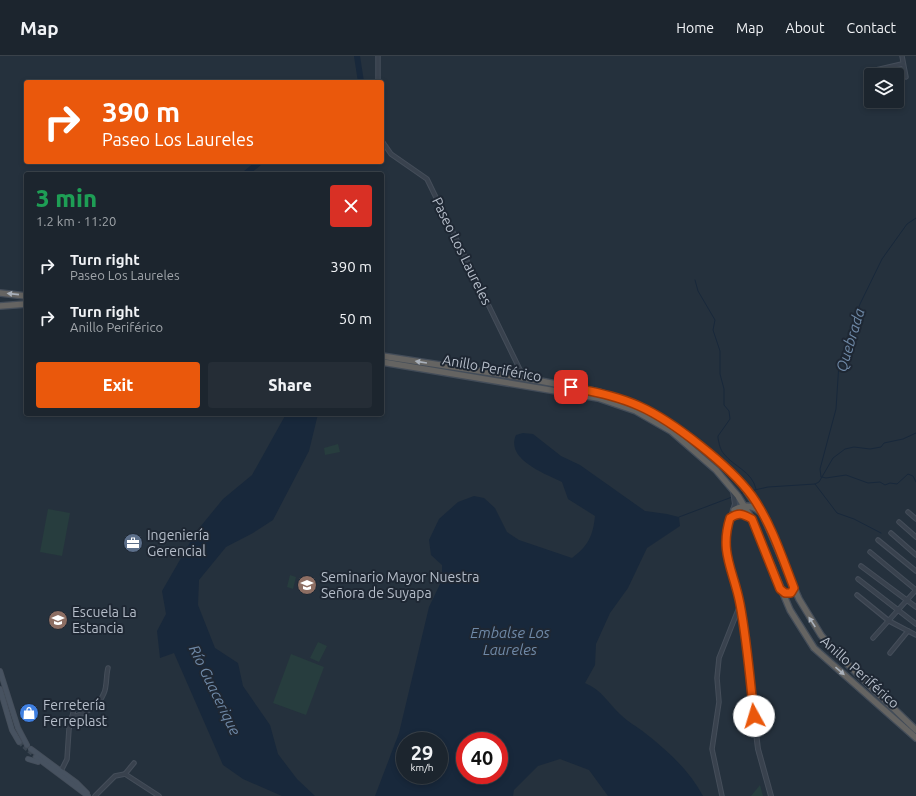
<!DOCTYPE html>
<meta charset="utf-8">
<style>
body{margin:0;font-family:Ubuntu,sans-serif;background:#252d36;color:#f1f3f6;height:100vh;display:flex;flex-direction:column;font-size:15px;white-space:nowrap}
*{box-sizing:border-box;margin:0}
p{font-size:13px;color:#a0a5aa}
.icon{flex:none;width:22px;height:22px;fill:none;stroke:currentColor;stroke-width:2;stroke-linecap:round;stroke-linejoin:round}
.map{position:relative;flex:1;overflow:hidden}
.details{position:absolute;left:24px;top:116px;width:360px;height:244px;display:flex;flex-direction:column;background:#1c252e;border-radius:4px;box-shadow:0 2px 6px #0003,0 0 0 1px #3a424a}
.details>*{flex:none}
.top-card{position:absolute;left:24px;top:24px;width:360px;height:84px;border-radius:4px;box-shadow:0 2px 6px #0003,0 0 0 1px #3a424a;background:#ea580c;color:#fff;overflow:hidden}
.fabs{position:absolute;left:864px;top:12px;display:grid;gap:8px}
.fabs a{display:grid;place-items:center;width:40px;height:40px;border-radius:4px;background:#1c252e;box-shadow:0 2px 6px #0003,0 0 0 1px #3a424a;font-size:20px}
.speed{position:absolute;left:396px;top:676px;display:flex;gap:8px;font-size:20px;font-weight:700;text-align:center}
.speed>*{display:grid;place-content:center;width:52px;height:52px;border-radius:50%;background:#1c252e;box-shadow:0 2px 6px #0003,0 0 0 1px #3a424a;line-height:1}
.speed small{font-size:10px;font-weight:400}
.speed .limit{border:6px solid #d22;background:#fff;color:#111}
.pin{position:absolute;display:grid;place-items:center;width:34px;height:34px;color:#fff;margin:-17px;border-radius:8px;box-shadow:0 2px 6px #0006}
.me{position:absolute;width:44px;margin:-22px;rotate:354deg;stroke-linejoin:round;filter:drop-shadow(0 0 3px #0008)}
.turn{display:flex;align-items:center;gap:14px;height:84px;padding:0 12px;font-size:18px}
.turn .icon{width:52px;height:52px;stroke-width:2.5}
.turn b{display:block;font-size:28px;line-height:34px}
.round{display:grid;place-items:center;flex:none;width:42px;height:42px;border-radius:4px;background:#252d36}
.overview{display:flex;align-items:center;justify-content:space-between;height:68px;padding:0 12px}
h1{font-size:24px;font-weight:800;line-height:30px;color:#1e9e55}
.cta{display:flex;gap:8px;margin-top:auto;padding:8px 12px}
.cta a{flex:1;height:46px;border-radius:4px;background:#ea580c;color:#fff;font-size:16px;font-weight:800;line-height:46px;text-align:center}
.cta a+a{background:#252d36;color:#f1f3f6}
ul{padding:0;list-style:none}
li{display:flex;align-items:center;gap:12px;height:52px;padding:0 12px}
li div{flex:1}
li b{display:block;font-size:15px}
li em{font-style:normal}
header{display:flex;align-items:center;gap:24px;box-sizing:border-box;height:56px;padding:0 20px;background:#1c252e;border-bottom:1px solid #3a424a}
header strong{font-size:19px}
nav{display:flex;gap:22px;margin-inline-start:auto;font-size:14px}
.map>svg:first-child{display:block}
</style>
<header>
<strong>Map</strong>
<nav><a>Home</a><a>Map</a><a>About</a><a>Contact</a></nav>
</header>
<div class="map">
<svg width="916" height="740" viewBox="0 0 916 740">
<rect width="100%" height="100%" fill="#25313d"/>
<g fill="#273d3e">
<path d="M 338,388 L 340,396 L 325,399 L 324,392 Z"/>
<path d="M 48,453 L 70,457 L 62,500 L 40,496 Z"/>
<path d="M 290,519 L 296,521 L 293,533 L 287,531 Z"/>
<path d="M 318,586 L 327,590 L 319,606 L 310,602 Z"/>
<path d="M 291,598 L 324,611 L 306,659 L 273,647 Z"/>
<path d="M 760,729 L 763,740 L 751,740 Z"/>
</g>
<g fill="#18283b" fill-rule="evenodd">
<path d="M 286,358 L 318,358 L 309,395 L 273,464 L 253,477 L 226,491 L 199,524 L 198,549 L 215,592 L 238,607 L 243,630 L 270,669 L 278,698 L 297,723 L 315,740 L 282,740 L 243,723 L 223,709 L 174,597 L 160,602 L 157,575 L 166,558 L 162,535 L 196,476 L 223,443 L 252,419 Z"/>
<path d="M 523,377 L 533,378 L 561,400 L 580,409 L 645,455 L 667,458 L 679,461 L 680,470 L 647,492 L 628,532 L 610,557 L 596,588 L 595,609 L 585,627 C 602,634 608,647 621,659 C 628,666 638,671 645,677 C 668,695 690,715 703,740 L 608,740 L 589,714 L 560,703 L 538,710 L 514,734 L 513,740 L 375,740 L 399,677 L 429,551 L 442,524 L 442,509 L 431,499 L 429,484 L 439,463 L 458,446 L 474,440 L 484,442 L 495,452 L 507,476 L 519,484 L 572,502 C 588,490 593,480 595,460 L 568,443 L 562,426 C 545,418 505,403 516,379 ZM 405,685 L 439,685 L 439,719 L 405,719 ZM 465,685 L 499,685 L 499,719 L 465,719 Z"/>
</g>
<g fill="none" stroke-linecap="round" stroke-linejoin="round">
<g stroke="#18283b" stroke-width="1">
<path d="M 695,224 L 698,235 L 715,264 L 713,274 L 720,295 L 720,318 L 724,333 L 724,349 L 729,355 L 730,363 L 718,380 L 718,382 C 719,387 720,394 724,398 C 734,411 752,415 756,433"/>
<path d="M 821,421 L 820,413 L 836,353 L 839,307 L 860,248 L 882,203 L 907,168 L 916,162"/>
<path d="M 822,421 L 826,422 L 846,419 L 868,427 L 880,426 L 885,429 L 890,427 L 897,428 L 908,418 L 913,420 L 916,426"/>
<path d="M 815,428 L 837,457 L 854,463 L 881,477"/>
<path d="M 750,435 L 768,431 L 815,428 L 819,426 L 833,402 L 845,393 L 854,391 L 870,393 L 881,391 L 884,387 L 903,383 L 916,377"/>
<path d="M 739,438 L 745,436"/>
<path d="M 679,461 L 732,441"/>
</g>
<g stroke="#18283b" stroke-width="6">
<path d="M 357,0 L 361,26"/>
<path d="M 245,118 L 260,106"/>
</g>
<path stroke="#3b4652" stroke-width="4.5" stroke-dasharray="4.5 2" stroke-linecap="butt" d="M 19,686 L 36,701"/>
<g stroke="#454e5a" stroke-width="5.5">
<g id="minor">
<path d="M 378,0 L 378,26"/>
<path d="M 902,0 L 906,21"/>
<path d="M 876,14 L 902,8"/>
<path d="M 382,39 L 382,43"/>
<path d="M 382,85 L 391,98 L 427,123 L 524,322"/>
<path d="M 908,456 L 916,463"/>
<path d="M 899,466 L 916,481"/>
<path d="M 891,477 L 916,499"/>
<path d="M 878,484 L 916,515"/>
<path d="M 870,496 L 916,534"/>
<path d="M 861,510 L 916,551"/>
<path d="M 858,523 L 916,568"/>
<path d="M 857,539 L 889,565 L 916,579"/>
<path d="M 873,582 L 916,534"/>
<path d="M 890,597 L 908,575"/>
<path d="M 72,661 C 85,658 99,650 104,637 C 107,631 106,619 108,612"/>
<path d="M 61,715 L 67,703 L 69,673 L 75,649"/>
<path d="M 125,718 L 159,740"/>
<path d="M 95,740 L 115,720 L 125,718 L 134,707"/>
<path d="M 722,740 L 712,693 L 719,646 L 717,622 L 719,602 L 740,549"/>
</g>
</g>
<g stroke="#454e5a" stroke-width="6">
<g id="tertiary">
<path d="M 733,435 L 735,448 L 726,476 L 726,495 L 740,548 L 758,693 L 771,740"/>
<path d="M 731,462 C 739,456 743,458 751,463"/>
</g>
</g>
<g stroke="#454e5a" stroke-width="6">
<g id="secondary">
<path d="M 0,615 L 18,672 L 27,689"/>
<path d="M 0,633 L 12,674 L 19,686"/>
<path d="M 31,693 L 77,727 L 87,737"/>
<path d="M 36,701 L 88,740"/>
<path d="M 28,703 L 38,706"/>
</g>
</g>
<g stroke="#444d59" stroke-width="8">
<g id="trunk">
<path d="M 0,237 L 26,240"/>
<path d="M 0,250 L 26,248"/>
<path d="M 382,300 L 524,322 L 599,336 L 638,349 L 675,372 L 721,407 L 739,424 L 763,459 L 799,543 L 821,579 L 835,596 L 916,674"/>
<path d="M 382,306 L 598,342 L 636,355 L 671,375 L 716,414 L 738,440 L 752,463 L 790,554 L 814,592 L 916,682"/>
<path d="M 734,454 C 743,449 751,448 759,455"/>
<path d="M 781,534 L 789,538 L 794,532"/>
</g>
</g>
<use href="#minor" stroke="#39424e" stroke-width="3.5"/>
<use href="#tertiary" stroke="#39424e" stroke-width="4"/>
<use href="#secondary" stroke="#475260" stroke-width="4.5"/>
<use href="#trunk" stroke="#656462" stroke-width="5.5"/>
</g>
<defs><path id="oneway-solid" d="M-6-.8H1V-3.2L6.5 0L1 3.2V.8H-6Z"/></defs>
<g fill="#a9b0ba">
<use href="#oneway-solid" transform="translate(13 238) rotate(-174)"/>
<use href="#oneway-solid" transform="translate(421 306) rotate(-171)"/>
<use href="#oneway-solid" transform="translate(812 566) rotate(-123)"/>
<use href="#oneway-solid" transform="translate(840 615) rotate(41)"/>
</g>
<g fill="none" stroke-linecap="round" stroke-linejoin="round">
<g stroke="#983908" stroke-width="10">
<path id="route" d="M 571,331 C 594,336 617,340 639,350 C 673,365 730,410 752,440 C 771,467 782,501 794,532 L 791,537 L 785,537 L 780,533 L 752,463 C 743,458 739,456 730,462 C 719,497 734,515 740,548 C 747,585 750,623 754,660"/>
</g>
<use href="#route" stroke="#ea580c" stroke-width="7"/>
</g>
<defs>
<g id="office-disc" transform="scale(1)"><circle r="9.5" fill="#5c6f8a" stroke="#1e2733"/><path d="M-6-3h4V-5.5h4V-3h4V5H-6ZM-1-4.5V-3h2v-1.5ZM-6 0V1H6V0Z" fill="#fff"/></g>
<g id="university-disc" transform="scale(1)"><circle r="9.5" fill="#8d6e63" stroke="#1e2733"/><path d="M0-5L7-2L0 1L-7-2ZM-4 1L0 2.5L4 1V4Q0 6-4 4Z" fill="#fff"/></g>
<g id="school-disc" transform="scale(1)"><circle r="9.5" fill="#8d6e63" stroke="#1e2733"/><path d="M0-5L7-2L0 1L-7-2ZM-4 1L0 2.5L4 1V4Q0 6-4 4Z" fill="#fff"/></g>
<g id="shop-disc" transform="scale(1)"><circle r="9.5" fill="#3f7fe0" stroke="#1e2733"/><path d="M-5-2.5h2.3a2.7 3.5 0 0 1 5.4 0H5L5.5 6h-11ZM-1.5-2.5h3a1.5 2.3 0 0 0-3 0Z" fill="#fff"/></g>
</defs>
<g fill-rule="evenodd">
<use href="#office-disc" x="133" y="487"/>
<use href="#university-disc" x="307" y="529"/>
<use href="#school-disc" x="58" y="564"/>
<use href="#shop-disc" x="29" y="657"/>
</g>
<g text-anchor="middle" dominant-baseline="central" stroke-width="4" stroke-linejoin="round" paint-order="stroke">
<g font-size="14" fill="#b5bdc9" stroke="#1e2733">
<text transform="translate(462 195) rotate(64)">Paseo Los Laureles</text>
<text transform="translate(492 312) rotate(10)">Anillo Periférico</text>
<text transform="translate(860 616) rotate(42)">Anillo Periférico</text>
</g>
<g font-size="14" fill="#b5bdc9" stroke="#1e2733" text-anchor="start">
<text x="147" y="479">Ingeniería<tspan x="147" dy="16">Gerencial</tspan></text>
<text x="321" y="521">Seminario Mayor Nuestra<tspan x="321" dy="16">Señora de Suyapa</tspan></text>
<text x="72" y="556">Escuela La<tspan x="72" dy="16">Estancia</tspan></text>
<text x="43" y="649">Ferretería<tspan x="43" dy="16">Ferreplast</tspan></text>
</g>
<g font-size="15" font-style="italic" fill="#6f89a7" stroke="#1e2733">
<text transform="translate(850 284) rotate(-73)">Quebrada</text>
<text x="510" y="576">Embalse Los<tspan x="510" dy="17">Laureles</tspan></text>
<text transform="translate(215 634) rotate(64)">Río Guacerique</text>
</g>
</g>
</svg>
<div class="fabs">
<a><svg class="icon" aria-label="layers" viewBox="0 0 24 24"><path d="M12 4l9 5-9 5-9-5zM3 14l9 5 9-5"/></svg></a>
</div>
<div class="speed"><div>29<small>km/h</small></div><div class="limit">40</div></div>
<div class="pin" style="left:571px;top:331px;background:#d93025"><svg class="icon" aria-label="arrive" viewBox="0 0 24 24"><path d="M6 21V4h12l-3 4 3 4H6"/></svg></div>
<svg class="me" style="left:754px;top:660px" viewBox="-20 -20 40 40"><circle r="19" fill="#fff"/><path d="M0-13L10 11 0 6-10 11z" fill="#ea580c"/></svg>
<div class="top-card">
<div class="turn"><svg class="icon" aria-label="right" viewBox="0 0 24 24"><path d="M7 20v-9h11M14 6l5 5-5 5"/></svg><div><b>390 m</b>Paseo Los Laureles</div></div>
</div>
<section class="details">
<div class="overview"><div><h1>3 min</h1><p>1.2 km · 11:20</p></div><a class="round" style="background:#d93025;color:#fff"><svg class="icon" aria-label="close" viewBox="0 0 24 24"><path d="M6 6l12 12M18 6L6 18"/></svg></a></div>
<ul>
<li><svg class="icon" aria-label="right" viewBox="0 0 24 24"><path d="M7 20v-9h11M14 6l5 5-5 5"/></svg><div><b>Turn right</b><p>Paseo Los Laureles</p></div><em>390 m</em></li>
<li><svg class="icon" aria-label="right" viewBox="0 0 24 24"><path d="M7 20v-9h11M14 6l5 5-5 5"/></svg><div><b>Turn right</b><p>Anillo Periférico</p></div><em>50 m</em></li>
</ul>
<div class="cta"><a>Exit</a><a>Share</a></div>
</section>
</div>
